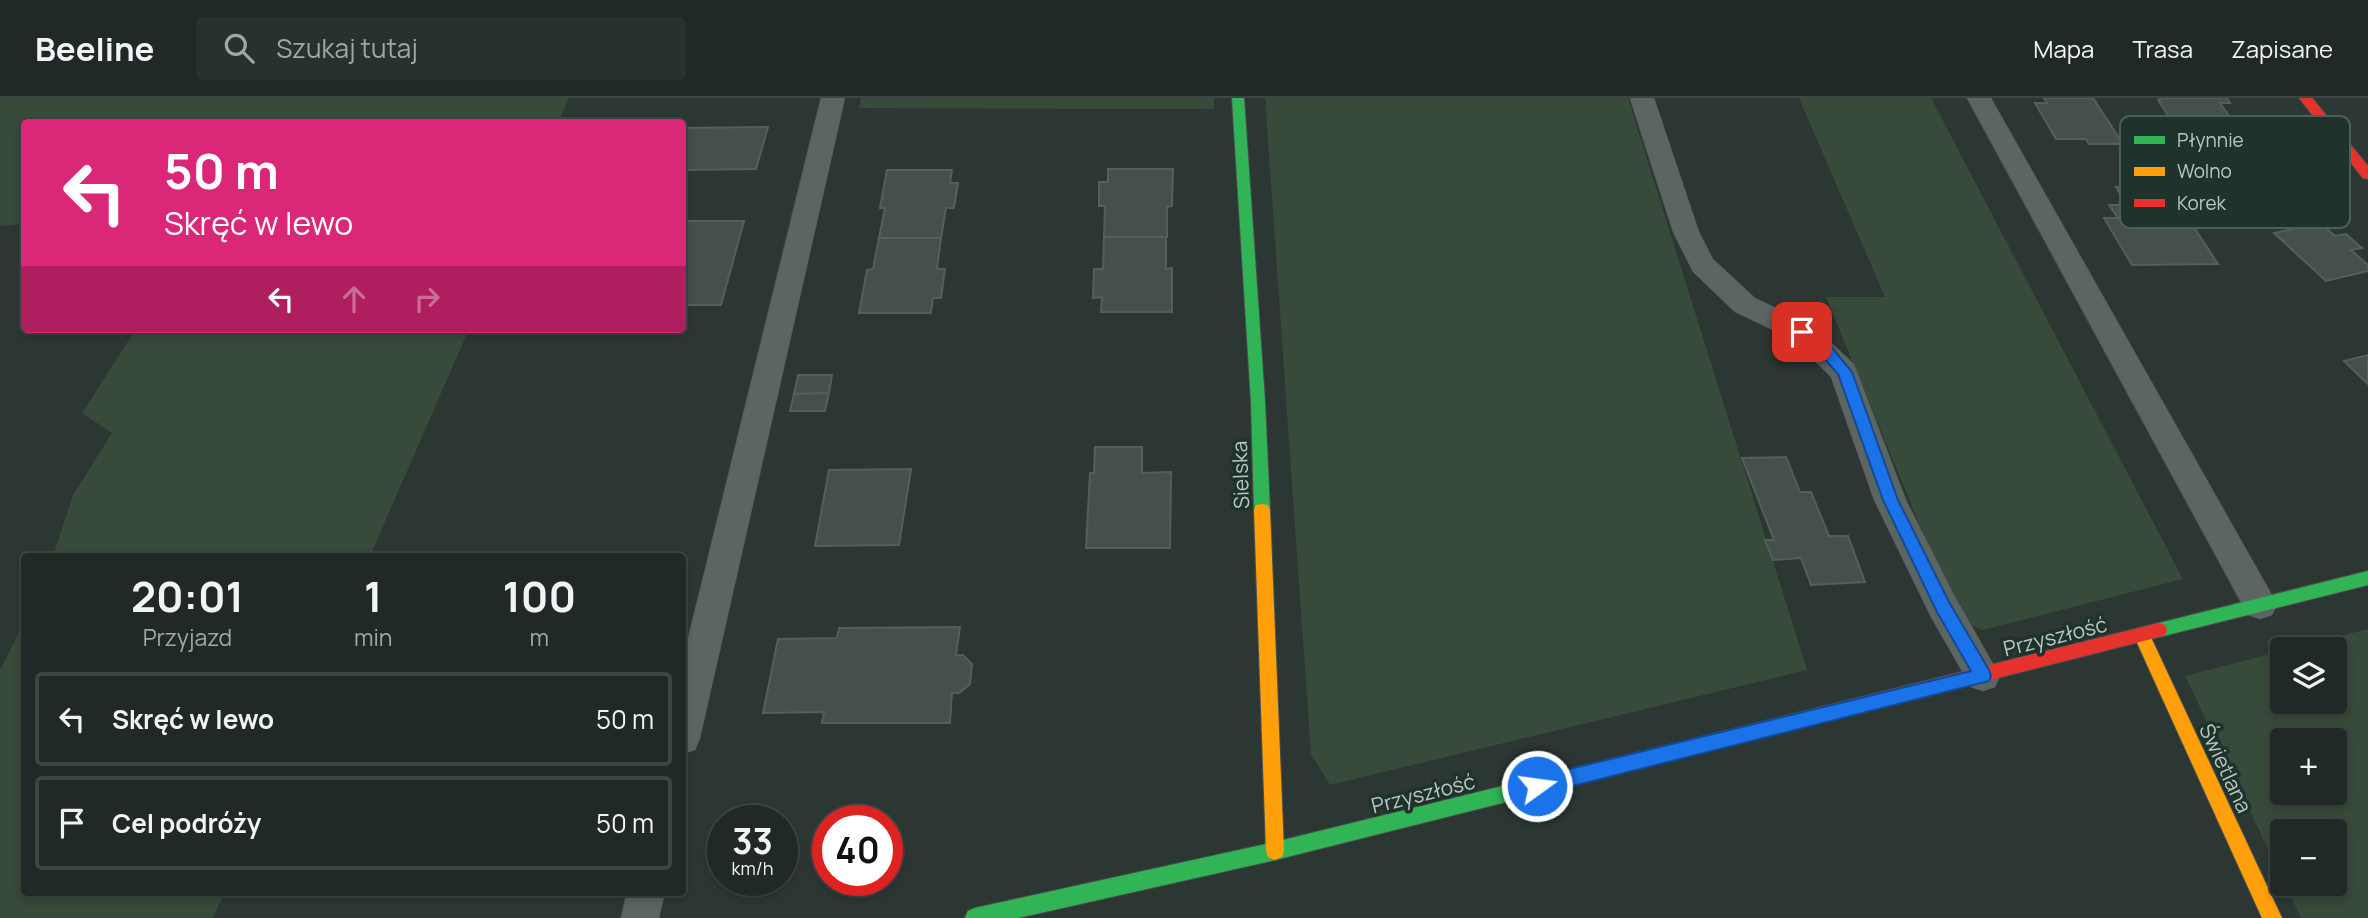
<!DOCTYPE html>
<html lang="pl">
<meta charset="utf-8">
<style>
body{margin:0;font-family:Manrope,sans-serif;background:#29312f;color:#f1f3f6;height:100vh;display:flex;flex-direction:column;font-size:26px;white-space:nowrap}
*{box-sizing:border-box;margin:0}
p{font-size:23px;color:#a2a6a7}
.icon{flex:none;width:38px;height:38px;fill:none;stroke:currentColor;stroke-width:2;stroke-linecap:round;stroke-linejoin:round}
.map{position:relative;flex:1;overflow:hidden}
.details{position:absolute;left:21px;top:455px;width:665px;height:343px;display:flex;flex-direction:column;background:#212927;border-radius:7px;box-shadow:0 4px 10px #0003,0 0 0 2px #3e4544}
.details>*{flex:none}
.hud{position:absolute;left:21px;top:21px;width:665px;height:214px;border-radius:7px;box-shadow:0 4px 10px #0003,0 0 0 2px #3e4544;background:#db2777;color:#fff;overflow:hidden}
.controls{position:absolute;left:2270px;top:539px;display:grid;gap:14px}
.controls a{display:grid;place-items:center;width:77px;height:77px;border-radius:7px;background:#212927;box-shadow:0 4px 10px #0003,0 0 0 2px #3e4544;font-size:35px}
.speed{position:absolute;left:707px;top:707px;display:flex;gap:14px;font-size:35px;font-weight:700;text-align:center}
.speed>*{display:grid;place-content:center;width:91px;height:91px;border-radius:50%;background:#212927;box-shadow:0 4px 10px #0003,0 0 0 2px #3e4544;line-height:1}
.speed small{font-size:18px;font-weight:400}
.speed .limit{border:10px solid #d22;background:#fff;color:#111}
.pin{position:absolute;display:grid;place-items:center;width:60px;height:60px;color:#fff;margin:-30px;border-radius:14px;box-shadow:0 4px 10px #0006}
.me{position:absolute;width:77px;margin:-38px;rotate:76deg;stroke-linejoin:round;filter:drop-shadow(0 0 5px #0008)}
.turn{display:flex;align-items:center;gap:24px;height:147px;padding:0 28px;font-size:32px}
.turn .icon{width:91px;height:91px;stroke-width:2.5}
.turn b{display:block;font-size:49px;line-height:60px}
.lanes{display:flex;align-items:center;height:66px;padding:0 28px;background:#0003;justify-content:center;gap:35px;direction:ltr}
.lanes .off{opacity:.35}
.eta{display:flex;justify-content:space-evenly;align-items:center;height:119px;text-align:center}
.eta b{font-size:42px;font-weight:700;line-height:49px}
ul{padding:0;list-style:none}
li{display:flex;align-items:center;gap:21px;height:94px;margin:0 14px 10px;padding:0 14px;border:4px solid #3e4544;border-radius:7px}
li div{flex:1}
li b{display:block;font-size:26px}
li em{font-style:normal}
header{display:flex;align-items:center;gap:42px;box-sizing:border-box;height:98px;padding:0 35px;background:#212927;border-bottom:2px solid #3e4544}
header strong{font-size:33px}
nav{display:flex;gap:38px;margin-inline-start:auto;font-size:24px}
.search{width:490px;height:63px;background:#29312f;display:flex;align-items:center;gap:18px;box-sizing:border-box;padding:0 24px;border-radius:7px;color:#a2a6a7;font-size:26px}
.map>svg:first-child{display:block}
</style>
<header>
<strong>Beeline</strong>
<div class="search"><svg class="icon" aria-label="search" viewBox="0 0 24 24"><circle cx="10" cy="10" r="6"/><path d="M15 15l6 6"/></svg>Szukaj tutaj</div>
<nav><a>Mapa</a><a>Trasa</a><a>Zapisane</a></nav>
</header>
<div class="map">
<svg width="2368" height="820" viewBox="0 0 2368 820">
<rect width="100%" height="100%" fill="#2c3734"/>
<g fill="#384a39" fill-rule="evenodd">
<path d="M 0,0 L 569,0 L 558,24 L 24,24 L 24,126 L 0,128 Z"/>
<path d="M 861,0 L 1214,0 L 1214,11 L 859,10 Z"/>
<path d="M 1265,0 L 1628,0 L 1807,572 L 1330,687 L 1311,656 Z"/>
<path d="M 1799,0 L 1931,0 L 2183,481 L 1983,532 L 1963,524 L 1953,508 L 1826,199 L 1885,199 Z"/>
<path d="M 136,231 L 469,231 L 370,458 L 53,458 L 73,397 L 112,335 L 82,315 Z"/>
<path d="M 24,525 L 24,794 L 224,795 L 213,820 L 0,820 L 0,572 Z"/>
<path d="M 2368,531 L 2368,820 L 2301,820 L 2285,786 L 2334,786 L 2334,733 L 2282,733 L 2282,780 L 2185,578 L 2282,553 L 2282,604 L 2334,604 L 2334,551 L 2289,551 ZM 2334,642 L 2334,695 L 2282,695 L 2282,642 Z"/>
</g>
<g fill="#454f4c" stroke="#545f5c" stroke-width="2">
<path d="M 2044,0 L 2093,0 L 2123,46 L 2089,46 L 2086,41 L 2056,41 L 2035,5 L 2047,5 Z"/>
<path d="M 2163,0 L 2227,0 L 2230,5 L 2220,5 L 2232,22 L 2171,22 L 2158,2 Z"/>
<path d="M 768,29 L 756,71 L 682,72 L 682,30 Z"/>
<path d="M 1108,71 L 1173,71 L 1172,108 L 1167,109 L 1167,139 L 1104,139 L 1105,108 L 1099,108 L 1099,84 L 1108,84 Z"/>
<path d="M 887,72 L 952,72 L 950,85 L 958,85 L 954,110 L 946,110 L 941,140 L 879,140 L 885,110 L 880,110 Z"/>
<path d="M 2167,88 L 2218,166 L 2132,167 L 2104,120 L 2118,120 L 2109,107 L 2127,107 L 2116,89 Z"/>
<path d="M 682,123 L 744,123 L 721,207 L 682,207 Z"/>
<path d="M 2320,125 L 2335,138 L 2346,136 L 2362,150 L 2351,152 L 2368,167 L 2368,173 L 2326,183 L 2274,135 Z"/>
<path d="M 1104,139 L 1166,139 L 1166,171 L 1172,170 L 1172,214 L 1101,214 L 1102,199 L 1093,200 L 1094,171 L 1103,171 Z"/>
<path d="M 879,140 L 941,140 L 937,171 L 945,171 L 941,200 L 933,200 L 931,215 L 859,215 L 867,172 L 873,171 Z"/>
<path d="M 2368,257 L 2368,286 L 2344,263 Z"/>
<path d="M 798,277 L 832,277 L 829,295 L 794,296 Z"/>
<path d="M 829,295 L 825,313 L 790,313 L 794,296 Z"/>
<path d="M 1095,349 L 1142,349 L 1142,375 L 1171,374 L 1170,450 L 1086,450 L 1090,375 L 1094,375 Z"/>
<path d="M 1786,359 L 1800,394 L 1811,394 L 1829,438 L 1848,438 L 1865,484 L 1811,487 L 1801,460 L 1773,462 L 1765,442 L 1774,442 L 1742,360 Z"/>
<path d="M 911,371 L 899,447 L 815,448 L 829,372 Z"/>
<path d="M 960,529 L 956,557 L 963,557 L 972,566 L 970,586 L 959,595 L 952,595 L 950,625 L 822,625 L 824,614 L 763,615 L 778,541 L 837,540 L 839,530 Z"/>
</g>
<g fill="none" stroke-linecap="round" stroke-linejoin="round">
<g stroke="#4a5250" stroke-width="1">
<g id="lane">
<path d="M 821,0 L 845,0 L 700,640 L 695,652 L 682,656 L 682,565 Z"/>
<path d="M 1630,0 L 1654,0 L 1699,134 L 1713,161 L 1755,200 L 1812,227 L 1854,266 L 1906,402 L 1955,499 L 2000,578 L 1995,589 L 1983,593 L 1971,589 L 1931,519 L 1874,402 L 1831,279 L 1792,241 L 1735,214 L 1693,174 L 1673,134 Z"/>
<path d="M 1967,0 L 1991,0 L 2272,497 L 2277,507 L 2272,517 L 2260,521 L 2248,517 Z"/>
<path d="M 627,794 L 665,794 L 659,820 L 621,820 Z"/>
</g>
</g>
<g stroke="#4a5250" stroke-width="2">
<g id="fast">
<path d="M 1232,0 L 1244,0 L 1265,304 L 1270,412 L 1268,417 L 1256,417 L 1254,412 L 1251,304 Z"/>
<path d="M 2368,473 L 2368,487 L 2159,539 L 2153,537 L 2151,532 L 2153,527 L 2159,525 Z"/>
<path d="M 1689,642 L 1695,644 L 1698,650 L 1695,656 L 1689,658 L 1275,762 L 1018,820 L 965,820 L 968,813 L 975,810 L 1275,744 Z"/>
</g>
</g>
<g stroke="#4a5250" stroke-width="2">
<g id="slow">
<path d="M 1262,406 L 1268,407 L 1270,412 L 1284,753 L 1282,759 L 1275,762 L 1268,759 L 1266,753 L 1254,412 L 1256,407 Z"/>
<path d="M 2142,531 L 2148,533 L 2282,820 L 2262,820 L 2134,538 L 2136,533 Z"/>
</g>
</g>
<g stroke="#4a5250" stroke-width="2">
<g id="jam">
<path d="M 2299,0 L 2312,0 L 2368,68 L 2368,81 L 2363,80 Z"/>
<path d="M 2159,525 L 2165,527 L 2167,532 L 2165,537 L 2159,539 L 1689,658 L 1683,656 L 1680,650 L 1683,644 L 1689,642 Z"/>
</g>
</g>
<use href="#lane" fill="#5c6562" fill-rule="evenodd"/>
<use href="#fast" fill="#30b455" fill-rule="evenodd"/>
<use href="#slow" fill="#ff9f0a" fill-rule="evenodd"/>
<use href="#jam" fill="#e5322d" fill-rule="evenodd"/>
</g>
<path fill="#1a73e8" stroke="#114b97" stroke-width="2" d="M 1802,228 L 1833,251 L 1852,274 L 1898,402 L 1949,504 L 1989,572 L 1991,578 L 1989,583 L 1537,697 L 1531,694 L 1528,688 L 1531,682 L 1537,679 L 1971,573 L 1937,514 L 1883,402 L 1838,276 L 1822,258 L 1797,238 L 1794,234 L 1797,230 Z"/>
<g text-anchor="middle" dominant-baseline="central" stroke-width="7" stroke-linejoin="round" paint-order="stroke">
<g font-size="21" fill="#b7c7c3" stroke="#20322c">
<text transform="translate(1240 377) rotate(-92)">Sielska</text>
<text transform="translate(2055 538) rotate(-14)">Przyszłość</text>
<text transform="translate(2226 670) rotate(65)">Świetlana</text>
<text transform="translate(1423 695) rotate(-14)">Przyszłość</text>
</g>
</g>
<rect x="2120" y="18" width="230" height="112" rx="10" fill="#20322c" stroke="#4d5f59" stroke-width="2"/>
<rect x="2134" y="38" width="31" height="8" fill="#30b455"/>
<rect x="2134" y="69" width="31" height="9" fill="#ff9f0a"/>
<rect x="2134" y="101" width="31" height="8" fill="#e5322d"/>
<g font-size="19" fill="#b7c7c3">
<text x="2177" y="49">Płynnie</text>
<text x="2177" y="80">Wolno</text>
<text x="2177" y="112">Korek</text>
</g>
</svg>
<div class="controls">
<a><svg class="icon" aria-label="layers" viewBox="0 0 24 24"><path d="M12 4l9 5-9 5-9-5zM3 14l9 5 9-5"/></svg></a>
<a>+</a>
<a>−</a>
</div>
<div class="speed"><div>33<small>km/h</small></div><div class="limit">40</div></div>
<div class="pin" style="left:1802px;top:234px;background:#d93025"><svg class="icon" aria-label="arrive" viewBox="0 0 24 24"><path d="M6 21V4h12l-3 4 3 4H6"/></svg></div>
<svg class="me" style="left:1537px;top:688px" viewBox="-20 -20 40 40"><circle r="17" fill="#1a73e8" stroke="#fff" stroke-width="3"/><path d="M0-11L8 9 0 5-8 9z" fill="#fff"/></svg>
<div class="hud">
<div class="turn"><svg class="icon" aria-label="left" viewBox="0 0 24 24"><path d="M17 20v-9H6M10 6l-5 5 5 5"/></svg><div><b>50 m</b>Skręć w lewo</div></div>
<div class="lanes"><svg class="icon" aria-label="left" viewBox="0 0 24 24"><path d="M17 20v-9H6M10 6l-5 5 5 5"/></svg><svg class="icon off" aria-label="ahead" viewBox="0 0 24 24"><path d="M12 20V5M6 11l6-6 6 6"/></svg><svg class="icon off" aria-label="right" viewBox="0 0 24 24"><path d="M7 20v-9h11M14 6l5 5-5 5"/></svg></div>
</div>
<section class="details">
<div class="eta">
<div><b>20:01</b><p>Przyjazd</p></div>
<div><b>1</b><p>min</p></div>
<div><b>100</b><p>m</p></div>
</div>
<ul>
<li><svg class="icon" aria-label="left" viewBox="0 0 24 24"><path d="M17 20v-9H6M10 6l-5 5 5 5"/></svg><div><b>Skręć w lewo</b></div><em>50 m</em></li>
<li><svg class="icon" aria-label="arrive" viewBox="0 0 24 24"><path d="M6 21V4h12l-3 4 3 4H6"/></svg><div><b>Cel podróży</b></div><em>50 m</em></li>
</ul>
</section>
</div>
